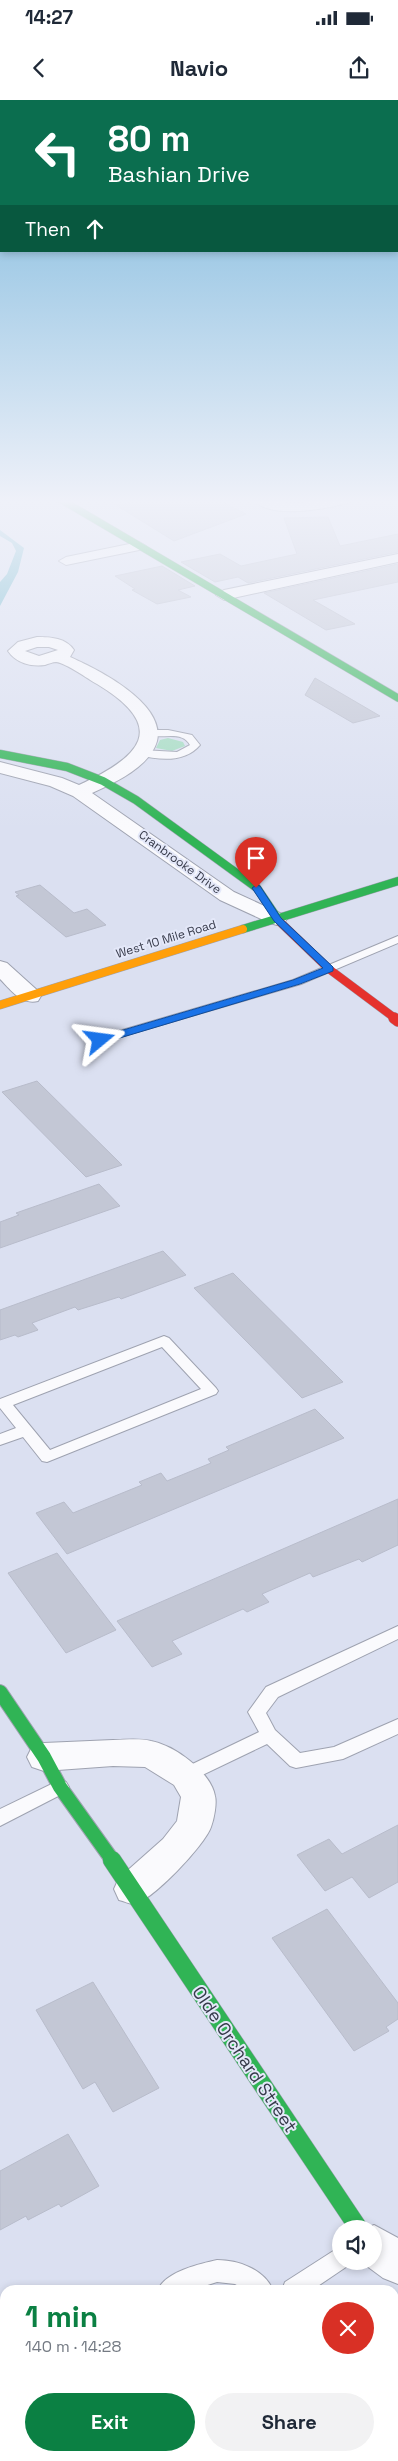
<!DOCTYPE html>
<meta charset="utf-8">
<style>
body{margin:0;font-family:"Space Grotesk",sans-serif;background:#f2f2f3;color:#1f2937;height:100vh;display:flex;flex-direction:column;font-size:19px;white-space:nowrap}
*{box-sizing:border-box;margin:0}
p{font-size:16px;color:#747a83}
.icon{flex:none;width:28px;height:28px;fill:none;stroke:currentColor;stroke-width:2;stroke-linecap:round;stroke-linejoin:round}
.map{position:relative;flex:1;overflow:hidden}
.drawer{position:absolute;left:0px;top:2185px;width:399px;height:176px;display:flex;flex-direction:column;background:#fff;border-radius:15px 15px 0 0;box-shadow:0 2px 8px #0003}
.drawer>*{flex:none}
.hud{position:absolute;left:0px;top:0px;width:399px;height:152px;box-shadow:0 2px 8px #0003;background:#0b6e4f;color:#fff;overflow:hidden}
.controls{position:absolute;left:332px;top:2120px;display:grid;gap:10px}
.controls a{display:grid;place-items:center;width:50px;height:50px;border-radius:50%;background:#fff;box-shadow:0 2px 8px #0003;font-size:25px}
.pin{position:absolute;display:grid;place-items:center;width:42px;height:42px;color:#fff;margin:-51px -21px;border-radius:50% 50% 50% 0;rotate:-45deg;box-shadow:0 0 5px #0007}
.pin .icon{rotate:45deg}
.me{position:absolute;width:55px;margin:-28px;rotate:74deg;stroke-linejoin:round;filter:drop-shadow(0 0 4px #0008)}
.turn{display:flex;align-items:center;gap:18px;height:105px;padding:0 25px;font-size:22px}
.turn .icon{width:65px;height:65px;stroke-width:2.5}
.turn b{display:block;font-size:35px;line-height:42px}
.then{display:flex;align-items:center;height:48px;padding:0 25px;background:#0003;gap:10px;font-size:19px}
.round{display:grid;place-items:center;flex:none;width:52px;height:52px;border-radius:26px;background:#f2f2f3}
.summary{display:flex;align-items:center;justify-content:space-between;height:85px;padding:0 25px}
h1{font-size:30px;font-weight:700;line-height:38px;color:#0b8043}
.action{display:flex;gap:10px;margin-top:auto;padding:10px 25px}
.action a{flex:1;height:58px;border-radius:30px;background:#0b8043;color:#fff;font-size:20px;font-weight:700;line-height:58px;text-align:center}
.action a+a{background:#f2f2f3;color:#1f2937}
.status{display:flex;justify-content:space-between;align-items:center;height:35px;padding:0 25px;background:#fff;direction:ltr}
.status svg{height:14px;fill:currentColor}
header{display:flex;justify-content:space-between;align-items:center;height:65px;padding:0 25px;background:#fff;font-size:22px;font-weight:700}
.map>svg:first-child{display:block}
</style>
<div class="status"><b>14:27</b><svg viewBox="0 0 49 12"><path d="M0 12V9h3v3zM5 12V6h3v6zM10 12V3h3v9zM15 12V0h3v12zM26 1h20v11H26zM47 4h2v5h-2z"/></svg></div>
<header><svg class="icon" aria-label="back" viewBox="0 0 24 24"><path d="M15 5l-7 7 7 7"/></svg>Navio<svg class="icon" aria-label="share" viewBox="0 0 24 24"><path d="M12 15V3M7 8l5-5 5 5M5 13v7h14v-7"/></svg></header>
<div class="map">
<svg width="398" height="2361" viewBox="0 0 398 2361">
<rect width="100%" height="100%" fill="#dbe0f1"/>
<path fill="#a4dcc1" d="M 168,638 L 183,642 L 185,646 L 172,651 L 156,648 L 160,640 Z"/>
<path fill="#64b3c8" d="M 0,430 L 24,448 L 18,472 L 0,506 L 0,482 L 7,474 L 16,451 L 12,443 L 0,436 Z"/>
<g fill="#c3c7d5" stroke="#b8bccb">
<path d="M 151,399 L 217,399 L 246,414 L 174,441 L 116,405 Z"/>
<path d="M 328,417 L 340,446 L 398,434 L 398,452 L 248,483 L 238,477 L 215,482 L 181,462 L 220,454 L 241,466 L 297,454 L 284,418 Z"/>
<path d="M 398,464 L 398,482 L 313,500 L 355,524 L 326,530 L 264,493 Z"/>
<path d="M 162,466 L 195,486 L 178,490 L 191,497 L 157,504 L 132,490 L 135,489 L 115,476 Z"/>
<path d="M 315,578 L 380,616 L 353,623 L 305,595 Z"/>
<path d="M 40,785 L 74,813 L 87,809 L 106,825 L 66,837 L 16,796 L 19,795 L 15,792 Z"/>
<path d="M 37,981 L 122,1065 L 86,1077 L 2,992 Z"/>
<path d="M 99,1084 L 120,1106 L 0,1148 L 0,1122 L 19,1115 L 16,1113 Z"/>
<path d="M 163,1151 L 186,1175 L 121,1199 L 119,1197 L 78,1210 L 75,1207 L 32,1223 L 38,1230 L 18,1237 L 15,1235 L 0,1240 L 0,1210 Z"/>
<path d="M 233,1173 L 343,1282 L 302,1298 L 194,1188 Z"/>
<path d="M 315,1309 L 344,1338 L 67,1454 L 36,1413 L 64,1402 L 73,1413 L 142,1385 L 139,1382 L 161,1373 L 167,1381 L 211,1363 L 208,1359 L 229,1350 L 226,1347 Z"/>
<path d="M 398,1399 L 398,1445 L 362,1462 L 359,1459 L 313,1477 L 310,1473 L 262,1494 L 269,1502 L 247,1512 L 243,1509 L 172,1541 L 182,1554 L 152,1567 L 117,1521 Z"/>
<path d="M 57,1453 L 116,1530 L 66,1553 L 8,1473 Z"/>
<path d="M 398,1725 L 398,1782 L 369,1798 L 352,1777 L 325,1791 L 297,1755 L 329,1739 L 342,1754 Z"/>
<path d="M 327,1809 L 398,1903 L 398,1919 L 386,1927 L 389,1931 L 354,1951 L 272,1838 Z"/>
<path d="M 93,1882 L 159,1988 L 113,2012 L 95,1982 L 83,1989 L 36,1910 Z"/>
<path d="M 68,2034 L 99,2086 L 61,2107 L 59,2104 L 28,2120 L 26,2116 L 0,2130 L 0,2071 Z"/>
</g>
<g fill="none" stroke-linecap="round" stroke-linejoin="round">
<g stroke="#9ea2b0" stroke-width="2">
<g id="lane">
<path d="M 168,630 L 192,635 L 200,645 C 185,663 159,660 139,655 L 139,651 L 142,650 L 177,652 L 190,645 C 181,628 157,642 144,633 L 149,630 Z"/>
<path d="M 398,836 L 398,843 L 301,884 L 103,942 L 95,942 L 93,940 L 95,938 L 293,880 Z"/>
<path d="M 164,1236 L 169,1238 L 216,1288 L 218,1291 L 216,1294 L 47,1362 L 42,1361 L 23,1337 L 0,1345 L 0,1334 L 16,1328 L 0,1308 L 0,1299 ZM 162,1247 L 201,1289 L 50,1350 L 13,1305 Z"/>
<path d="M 398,1526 L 398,1539 L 278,1597 L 266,1613 L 275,1630 L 300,1653 L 334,1647 L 398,1619 L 398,1634 L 343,1659 L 296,1668 L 290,1666 L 267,1644 L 192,1680 L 186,1682 L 180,1680 L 177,1675 L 180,1670 L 259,1632 L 248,1612 L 266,1587 Z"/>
<path d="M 60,1680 L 66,1682 L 69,1687 L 66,1692 L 0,1726 L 0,1709 Z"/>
<path d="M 341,2146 L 341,2161 L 350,2161 L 349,2165 L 312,2190 L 282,2190 L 285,2182 Z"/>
<path d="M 217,2160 C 238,2160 264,2169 273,2190 L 245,2190 L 235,2184 L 217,2182 L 192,2190 L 158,2190 C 165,2172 199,2164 217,2160 Z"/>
<path d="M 7,2356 L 31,2356 L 33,2361 L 9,2361 Z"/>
<path d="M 156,2356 L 185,2356 L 183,2361 L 154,2361 Z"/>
</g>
</g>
<g stroke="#9ea2b0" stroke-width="2">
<g id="street">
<path d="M 253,399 L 292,403 L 354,399 L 352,402 C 329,408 270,421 253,399 Z"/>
<path d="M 139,442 L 146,446 L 144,449 L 66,465 L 59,461 L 66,457 Z"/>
<path d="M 398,454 L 398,462 L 224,500 L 216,495 L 224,490 Z"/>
<path d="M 37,537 C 51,537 66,538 74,550 L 70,557 C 97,569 166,603 157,641 C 150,667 114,683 92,693 L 234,792 L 284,815 L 287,819 L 284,823 L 277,825 L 270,823 L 220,800 L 73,696 L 50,686 L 0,673 L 0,662 L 62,678 L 79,685 C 140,657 170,628 97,584 C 88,579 66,563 56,562 C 53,562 48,564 45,565 C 31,567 16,563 8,551 L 18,542 ZM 37,547 L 49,547 L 58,550 L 39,556 L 25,551 Z"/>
<path d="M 0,861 L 7,863 L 38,891 L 41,896 L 38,901 C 21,905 11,890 0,879 Z"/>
<path d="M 113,1640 C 125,1640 139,1638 151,1641 C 174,1645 211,1672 215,1696 C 217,1703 214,1719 211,1727 C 205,1745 152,1801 134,1804 C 129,1804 124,1801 119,1800 L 114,1789 L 119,1778 L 163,1739 L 177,1721 L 181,1697 L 174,1685 L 145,1667 L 113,1666 L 44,1671 L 32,1667 L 27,1657 L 32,1647 L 44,1643 Z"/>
<path d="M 374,2125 L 398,2138 L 398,2184 L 383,2178 L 360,2161 L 374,2161 L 374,2129 L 366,2129 Z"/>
</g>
</g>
<g stroke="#9ea2b0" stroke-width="8">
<path id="fast-far3" d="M 60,399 L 398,598"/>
</g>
<g stroke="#9ea2b0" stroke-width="9">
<g id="fast-far2">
<path d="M 0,654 L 67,667 L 103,681 L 136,700 L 257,788 L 280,822"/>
<path d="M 243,829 L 398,781"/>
</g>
</g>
<g stroke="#9ea2b0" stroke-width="16">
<path id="fast-far1" d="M 0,1592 L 44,1657 L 60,1687 L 113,1761"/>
</g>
<g stroke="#9ea2b0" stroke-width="19">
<path id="fast" d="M 112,1760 L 359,2129"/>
</g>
<g stroke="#9ea2b0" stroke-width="9">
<path id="slow" d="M 0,905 L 243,829"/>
</g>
<g stroke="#9ea2b0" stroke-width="9">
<path id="jam-far1" d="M 280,822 L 329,869 L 396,919"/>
</g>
<g stroke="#9ea2b0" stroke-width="12">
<path id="jam" d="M 394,918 L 398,921"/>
</g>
<use href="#lane" fill="#fafafd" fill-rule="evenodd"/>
<use href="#street" fill="#fafafd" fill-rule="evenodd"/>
<use href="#fast-far3" stroke="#30b455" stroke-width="7"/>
<use href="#fast-far2" stroke="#30b455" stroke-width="8"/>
<use href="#fast-far1" stroke="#30b455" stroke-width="14"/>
<use href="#fast" stroke="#30b455" stroke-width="18"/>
<use href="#slow" stroke="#ff9f0a" stroke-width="8"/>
<use href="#jam-far1" stroke="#e5322d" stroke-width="8"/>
<use href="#jam" stroke="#e5322d" stroke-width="11"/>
</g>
<linearGradient id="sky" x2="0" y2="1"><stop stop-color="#73b4db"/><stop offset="0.55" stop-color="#eff1f9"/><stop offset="1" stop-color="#eff1f9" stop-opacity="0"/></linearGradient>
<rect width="398" height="730" fill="url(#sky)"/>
<path fill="#1a73e8" stroke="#114b97" d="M 256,785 L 260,786 L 281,818 L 333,867 L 333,871 L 300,884 L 103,943 L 96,943 L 96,938 L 293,880 L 323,868 L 274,821 L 252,788 Z"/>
<g text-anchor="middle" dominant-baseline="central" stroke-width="4" stroke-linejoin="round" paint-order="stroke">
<g font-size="12" fill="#363a4a" stroke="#e4e8f9">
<text transform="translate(180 762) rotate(36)">Cranbrooke Drive</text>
<text transform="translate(166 839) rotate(-17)">West 10 Mile Road</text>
</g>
<g font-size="18" fill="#363a4a" stroke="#e4e8f9">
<text transform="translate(245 1959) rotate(56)">Olde Orchard Street</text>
</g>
</g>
</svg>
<div class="controls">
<a><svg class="icon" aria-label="sound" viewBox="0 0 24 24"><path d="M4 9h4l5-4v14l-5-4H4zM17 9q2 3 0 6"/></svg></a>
</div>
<div class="pin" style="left:256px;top:788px;background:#d93025"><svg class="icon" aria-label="arrive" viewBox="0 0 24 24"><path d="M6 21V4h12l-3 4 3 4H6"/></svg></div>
<svg class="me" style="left:100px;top:940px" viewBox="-20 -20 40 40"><path d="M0-17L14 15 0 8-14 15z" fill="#1a73e8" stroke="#fff" stroke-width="4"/></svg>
<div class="hud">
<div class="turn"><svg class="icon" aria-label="left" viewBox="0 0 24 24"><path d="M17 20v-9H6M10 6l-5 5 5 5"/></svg><div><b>80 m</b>Bashian Drive</div></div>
<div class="then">Then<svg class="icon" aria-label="ahead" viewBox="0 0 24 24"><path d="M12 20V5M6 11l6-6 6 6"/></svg></div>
</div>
<section class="drawer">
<div class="summary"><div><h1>1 min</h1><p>140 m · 14:28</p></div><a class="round" style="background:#d93025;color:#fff"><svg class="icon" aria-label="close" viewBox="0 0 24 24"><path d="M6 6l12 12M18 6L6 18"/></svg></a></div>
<div class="action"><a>Exit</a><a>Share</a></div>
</section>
</div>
